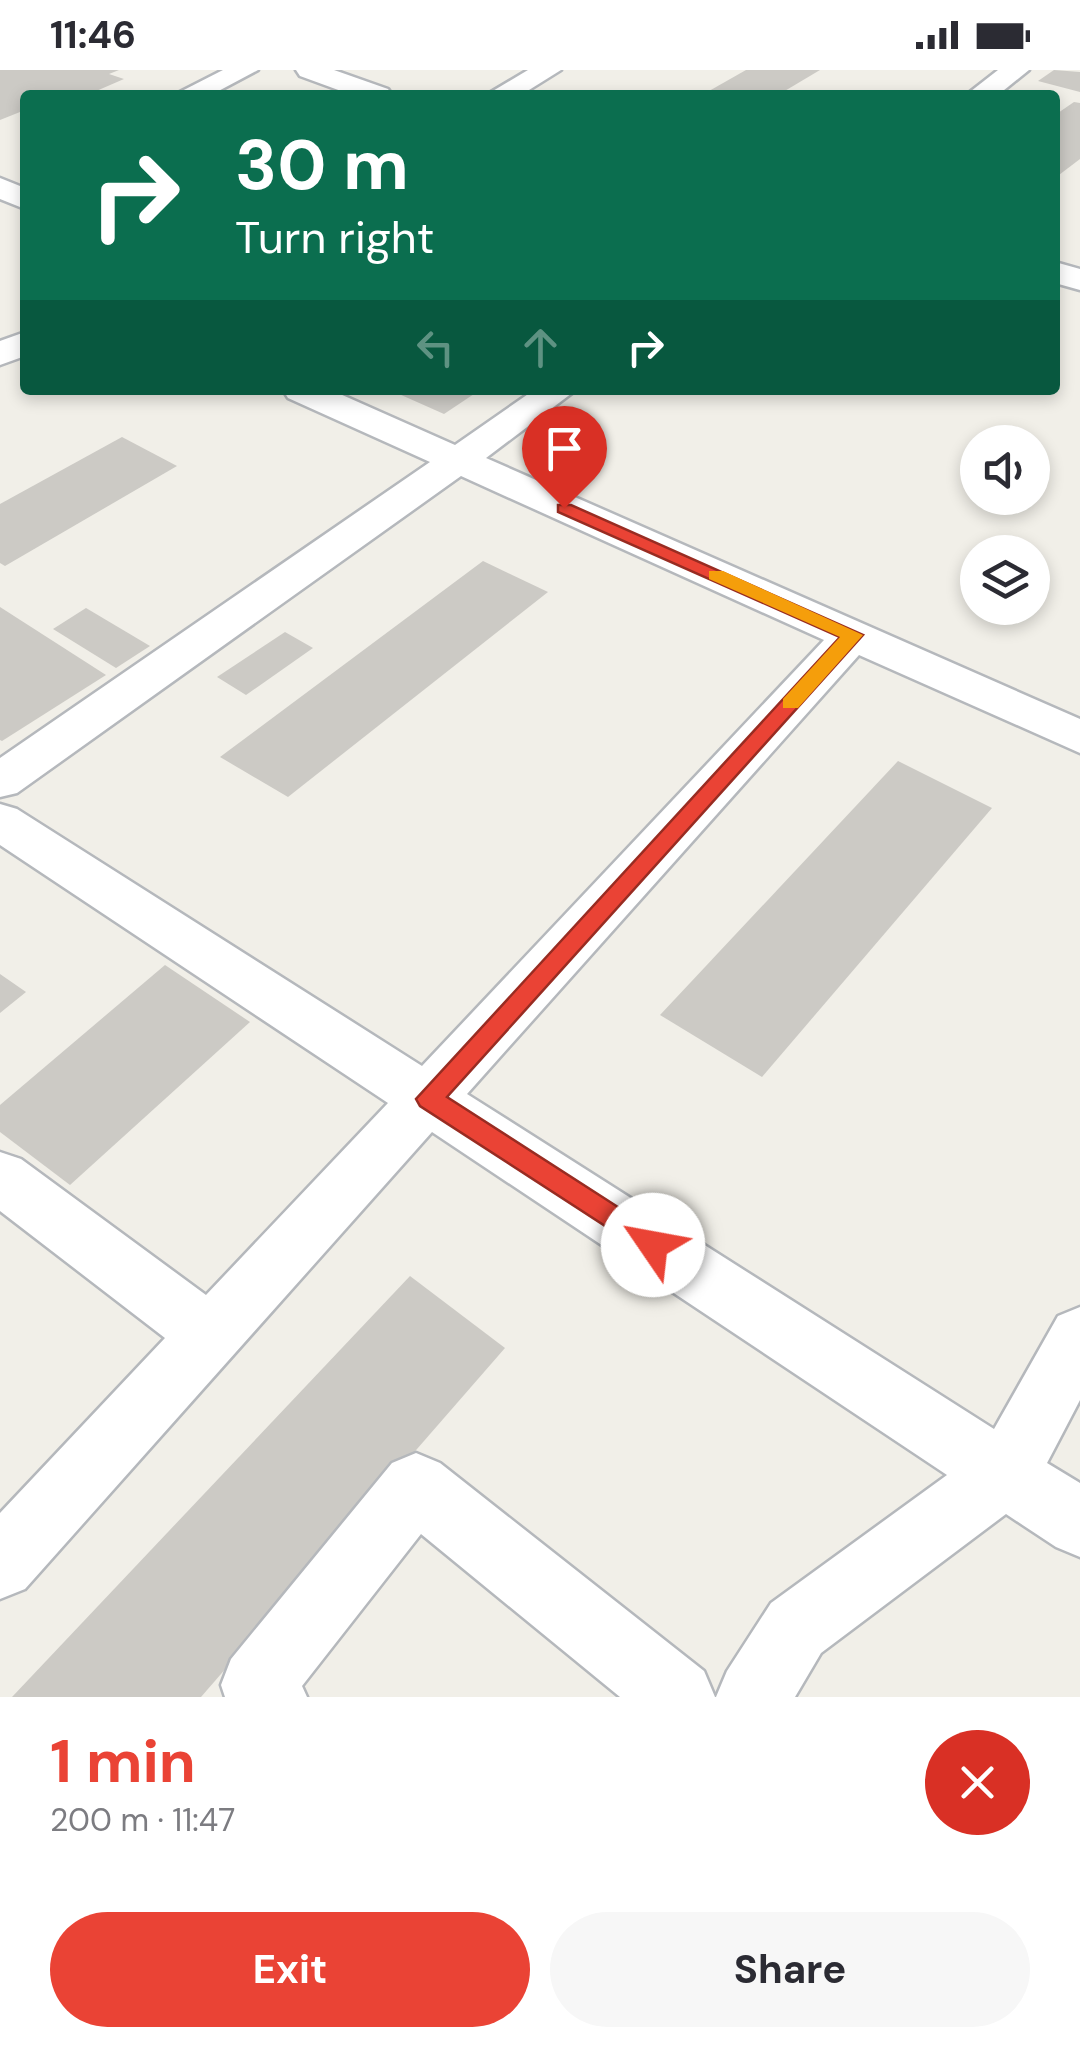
<!DOCTYPE html>
<meta charset="utf-8">
<style>
body{margin:0;font-family:"DM Sans",sans-serif;background:#f7f7f7;color:#2b2b33;height:100vh;display:flex;flex-direction:column;font-size:38px;white-space:nowrap}
*{box-sizing:border-box;margin:0}
p{font-size:32px;color:#7c7c81}
.icon{flex:none;width:55px;height:55px;fill:none;stroke:currentColor;stroke-width:2;stroke-linecap:round;stroke-linejoin:round}
.map{position:relative;height:1627px;overflow:hidden}
.sheet{display:flex;flex-direction:column;background:#fff;flex:1}
.sheet>*{flex:none}
.banner{position:absolute;left:20px;top:20px;width:1040px;height:305px;border-radius:10px;box-shadow:0 5px 15px #0003;background:#0b6e4f;color:#fff;overflow:hidden}
.fabs{position:absolute;left:960px;top:355px;display:grid;gap:20px}
.fabs a{display:grid;place-items:center;width:90px;height:90px;border-radius:50%;background:#fff;box-shadow:0 5px 15px #0003;font-size:50px}
.pin{position:absolute;display:grid;place-items:center;width:85px;height:85px;color:#fff;margin:-102px -42px;border-radius:50% 50% 50% 0;rotate:-45deg;box-shadow:0 0 10px #0007}
.pin .icon{rotate:45deg}
.me{position:absolute;width:110px;margin:-55px;rotate:303deg;stroke-linejoin:round;filter:drop-shadow(0 0 8px #0008)}
.turn{display:flex;align-items:center;gap:35px;height:210px;padding:0 50px;font-size:45px}
.turn .icon{width:130px;height:130px;stroke-width:2.5}
.turn b{display:block;font-size:70px;line-height:85px}
.lanes{display:flex;align-items:center;height:95px;padding:0 50px;background:#0003;justify-content:center;gap:50px;direction:ltr}
.lanes .off{opacity:.35}
.round{display:grid;place-items:center;flex:none;width:105px;height:105px;border-radius:52px;background:#f7f7f7}
.summary{display:flex;align-items:center;justify-content:space-between;height:170px;padding:0 50px}
h1{font-size:60px;font-weight:700;line-height:75px;color:#ea4335}
.action{display:flex;gap:20px;margin-top:auto;padding:20px 50px}
.action a{flex:1;height:115px;border-radius:60px;background:#ea4335;color:#fff;font-size:40px;font-weight:700;line-height:115px;text-align:center}
.action a+a{background:#f7f7f7;color:#2b2b33}
.status{display:flex;justify-content:space-between;align-items:center;height:70px;padding:0 50px;background:#fff;direction:ltr}
.status svg{height:28px;fill:currentColor}
.map>svg:first-child{display:block}
</style>
<div class="status"><b>11:46</b><svg viewBox="0 0 49 12"><path d="M0 12V9h3v3zM5 12V6h3v6zM10 12V3h3v9zM15 12V0h3v12zM26 1h20v11H26zM47 4h2v5h-2z"/></svg></div>
<div class="map">
<svg width="1080" height="1627" viewBox="0 0 1080 1627">
<rect width="100%" height="100%" fill="#f1efe8"/>
<g fill="#cccac5">
<path d="M 0,0 L 119,0 L 109,4 L 124,9 L 87,25 L 25,25 L 25,40 L 0,50 Z"/>
<path d="M 746,0 L 820,0 L 778,25 L 709,21 Z"/>
<path d="M 1054,0 L 1080,2 L 1080,22 L 1038,11 Z"/>
<path d="M 1074,32 L 1080,33 L 1080,89 L 1055,108 L 1055,45 Z"/>
<path d="M 390,320 L 480,320 L 444,344 Z"/>
<path d="M 122,367 L 177,396 L 5,496 L 0,493 L 0,434 Z"/>
<path d="M 483,491 L 548,522 L 288,727 L 220,687 Z"/>
<path d="M 0,537 L 106,605 L 2,671 L 0,670 Z"/>
<path d="M 86,538 L 150,576 L 116,598 L 53,559 Z"/>
<path d="M 285,562 L 313,578 L 246,625 L 217,607 Z"/>
<path d="M 898,691 L 992,738 L 762,1007 L 660,945 Z"/>
<path d="M 165,895 L 250,952 L 70,1115 L 0,1062 L 0,1035 Z"/>
<path d="M 0,904 L 26,922 L 0,943 Z"/>
<path d="M 410,1206 L 505,1278 L 201,1627 L 12,1627 Z"/>
</g>
<g fill="none" stroke-linecap="round" stroke-linejoin="round">
<g stroke="#b5b8bc" stroke-width="5">
<g id="minor">
<path d="M 223,0 L 258,0 L 211,25 L 174,25 Z"/>
<path d="M 296,0 L 334,0 L 388,19 L 392,25 L 352,25 L 300,6 Z"/>
<path d="M 528,0 L 561,0 L 521,25 L 486,25 Z"/>
<path d="M 998,0 L 1029,0 L 998,25 L 966,25 Z"/>
<path d="M 0,108 L 25,118 L 25,139 L 0,129 Z"/>
<path d="M 1055,192 L 1080,199 L 1080,220 L 1055,213 Z"/>
<path d="M 25,262 L 25,286 L 0,295 L 0,271 Z"/>
<path d="M 283,320 L 331,320 L 455,375 L 534,320 L 576,320 L 486,388 L 1080,649 L 1080,683 L 859,585 L 467,1024 L 994,1359 L 1058,1246 L 1080,1237 L 1080,1330 L 1047,1393 L 1080,1413 L 1080,1487 L 1056,1477 L 1006,1444 L 821,1583 L 795,1627 L 716,1627 L 727,1601 L 771,1533 L 947,1405 L 432,1062 L 25,1519 L 0,1529 L 0,1443 L 165,1268 L 0,1141 L 0,1082 L 21,1089 L 206,1225 L 388,1033 L 0,775 L 0,734 L 17,739 L 422,996 L 824,570 L 461,406 L 17,723 L 0,727 L 0,688 L 430,392 L 288,328 Z"/>
<path d="M 416,1383 L 440,1393 L 704,1601 L 715,1627 L 620,1627 L 421,1464 L 302,1616 L 307,1627 L 225,1627 L 221,1615 L 231,1589 L 392,1393 Z"/>
</g>
</g>
<use href="#minor" fill="#fff" fill-rule="evenodd"/>
</g>
<path fill="#ea4335" stroke="#982c22" stroke-width="2.5" d="M 558,435 L 571,435 L 863,565 L 447,1027 L 663,1166 L 667,1175 L 663,1183 L 653,1187 L 420,1036 L 416,1029 L 840,567 L 558,442 Z"/>
<path fill="#f59e0b" d="M 709,501 L 723,501 L 863,565 L 798,638 L 783,638 L 783,629 L 840,567 L 709,509 Z"/>
</svg>
<div class="fabs">
<a><svg class="icon" aria-label="sound" viewBox="0 0 24 24"><path d="M4 9h4l5-4v14l-5-4H4zM17 9q2 3 0 6"/></svg></a>
<a><svg class="icon" aria-label="layers" viewBox="0 0 24 24"><path d="M12 4l9 5-9 5-9-5zM3 14l9 5 9-5"/></svg></a>
</div>
<div class="pin" style="left:564px;top:438px;background:#d93025"><svg class="icon" aria-label="arrive" viewBox="0 0 24 24"><path d="M6 21V4h12l-3 4 3 4H6"/></svg></div>
<svg class="me" style="left:653px;top:1175px" viewBox="-20 -20 40 40"><circle r="19" fill="#fff"/><path d="M0-13L10 11 0 6-10 11z" fill="#ea4335"/></svg>
<div class="banner">
<div class="turn"><svg class="icon" aria-label="right" viewBox="0 0 24 24"><path d="M7 20v-9h11M14 6l5 5-5 5"/></svg><div><b>30 m</b>Turn right</div></div>
<div class="lanes"><svg class="icon off" aria-label="left" viewBox="0 0 24 24"><path d="M17 20v-9H6M10 6l-5 5 5 5"/></svg><svg class="icon off" aria-label="ahead" viewBox="0 0 24 24"><path d="M12 20V5M6 11l6-6 6 6"/></svg><svg class="icon" aria-label="right" viewBox="0 0 24 24"><path d="M7 20v-9h11M14 6l5 5-5 5"/></svg></div>
</div>
</div>
<section class="sheet">
<div class="summary"><div><h1>1 min</h1><p>200 m · 11:47</p></div><a class="round" style="background:#d93025;color:#fff"><svg class="icon" aria-label="close" viewBox="0 0 24 24"><path d="M6 6l12 12M18 6L6 18"/></svg></a></div>
<div class="action"><a>Exit</a><a>Share</a></div>
</section>
